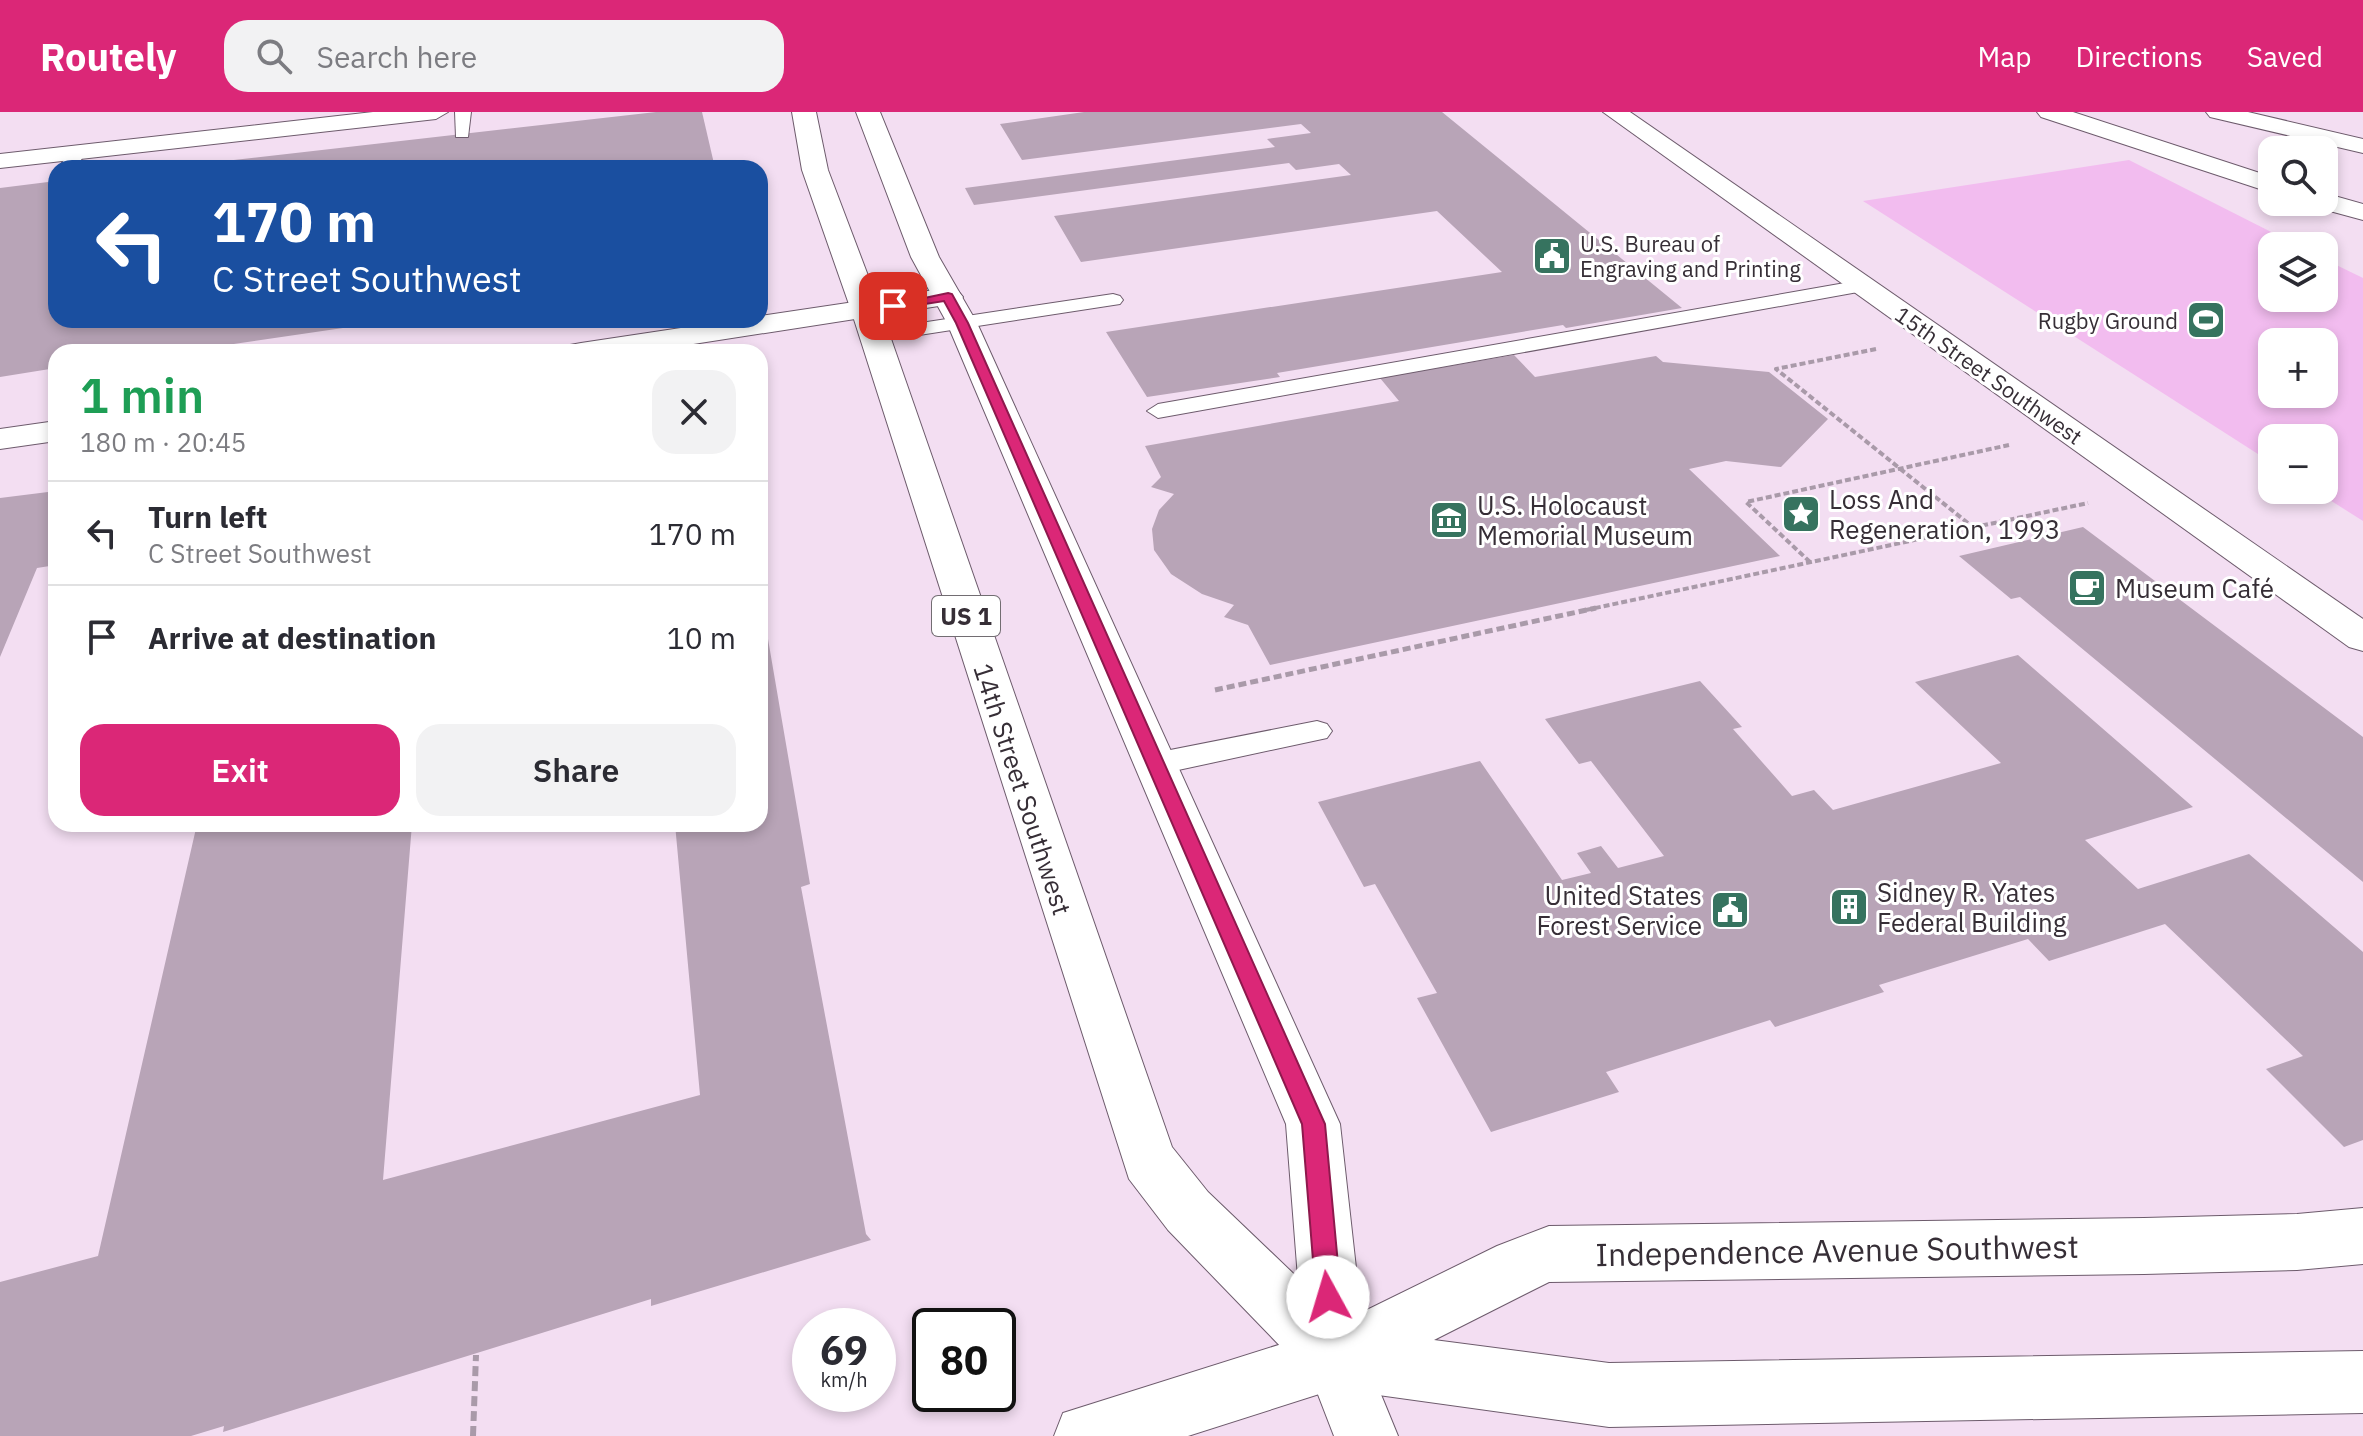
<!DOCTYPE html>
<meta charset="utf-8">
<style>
body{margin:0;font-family:"IBM Plex Sans",sans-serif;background:#f2f2f3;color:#2b2b33;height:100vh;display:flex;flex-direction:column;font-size:30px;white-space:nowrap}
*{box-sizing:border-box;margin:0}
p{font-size:26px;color:#7c7c81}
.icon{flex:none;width:44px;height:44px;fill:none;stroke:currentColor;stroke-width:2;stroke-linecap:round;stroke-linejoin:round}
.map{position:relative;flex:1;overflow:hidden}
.drawer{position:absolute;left:48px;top:232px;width:720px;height:488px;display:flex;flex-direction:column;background:#fff;border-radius:24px;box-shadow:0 4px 12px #0003}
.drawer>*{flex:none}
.guide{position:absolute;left:48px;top:48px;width:720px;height:168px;border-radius:24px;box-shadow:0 4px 12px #0003;background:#1a4fa0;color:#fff;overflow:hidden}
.tools{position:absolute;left:2258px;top:24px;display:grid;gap:16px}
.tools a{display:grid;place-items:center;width:80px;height:80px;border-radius:16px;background:#fff;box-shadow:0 4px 12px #0003;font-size:40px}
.speed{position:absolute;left:792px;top:1196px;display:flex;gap:16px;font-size:40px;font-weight:700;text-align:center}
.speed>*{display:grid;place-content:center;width:104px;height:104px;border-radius:50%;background:#fff;box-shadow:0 4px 12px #0003;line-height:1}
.speed small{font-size:20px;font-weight:400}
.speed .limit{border:4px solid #111;border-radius:12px;background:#fff;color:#111}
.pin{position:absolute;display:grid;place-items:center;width:68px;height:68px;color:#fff;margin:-34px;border-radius:16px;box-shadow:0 4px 12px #0006}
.me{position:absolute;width:88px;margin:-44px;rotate:354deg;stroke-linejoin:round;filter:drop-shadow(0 0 6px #0008)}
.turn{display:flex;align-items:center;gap:28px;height:168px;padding:0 32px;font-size:36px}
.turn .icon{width:104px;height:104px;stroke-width:2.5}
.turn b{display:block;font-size:56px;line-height:68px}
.round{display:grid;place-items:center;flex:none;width:84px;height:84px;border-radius:24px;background:#f2f2f3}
.head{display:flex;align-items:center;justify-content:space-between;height:136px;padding:0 32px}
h1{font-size:48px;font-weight:600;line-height:60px;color:#1e9e55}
.cta{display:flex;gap:16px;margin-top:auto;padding:16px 32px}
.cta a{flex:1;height:92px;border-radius:24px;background:#db2777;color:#fff;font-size:32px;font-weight:600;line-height:92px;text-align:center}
.cta a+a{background:#f2f2f3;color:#2b2b33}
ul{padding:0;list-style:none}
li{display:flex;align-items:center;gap:24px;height:104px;padding:0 32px;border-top:2px solid #e1e1e2}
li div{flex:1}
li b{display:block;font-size:30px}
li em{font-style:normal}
header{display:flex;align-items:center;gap:48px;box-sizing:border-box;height:112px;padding:0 40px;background:#db2777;color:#fff}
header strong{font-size:38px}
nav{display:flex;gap:44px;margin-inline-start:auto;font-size:28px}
.search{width:560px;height:72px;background:#f2f2f3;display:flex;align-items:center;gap:20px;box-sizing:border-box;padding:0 28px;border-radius:24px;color:#7c7c81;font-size:30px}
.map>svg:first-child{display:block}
</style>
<header>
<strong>Routely</strong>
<div class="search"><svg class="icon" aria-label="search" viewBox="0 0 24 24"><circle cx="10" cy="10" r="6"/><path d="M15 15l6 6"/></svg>Search here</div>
<nav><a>Map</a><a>Directions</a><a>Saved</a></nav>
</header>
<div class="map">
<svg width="2363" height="1324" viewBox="0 0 2363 1324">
<rect width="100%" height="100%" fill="#f3def2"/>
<path fill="#f2bcef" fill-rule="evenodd" d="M 2129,48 L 2299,134 L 2272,134 L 2272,186 L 2324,186 L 2324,147 L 2363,166 L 2363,409 L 2314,378 L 2324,378 L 2324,326 L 2272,326 L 2272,351 L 1863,89 ZM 2272,230 L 2324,230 L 2324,282 L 2272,282 Z"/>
<g fill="#b8a4b7">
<path d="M 656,0 L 702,0 L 715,56 L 195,56 L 225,49 Z"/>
<path d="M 1084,0 L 1442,0 L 1682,196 L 1566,216 L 1563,213 L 1277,261 L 1280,265 L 1147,285 L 1106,220 L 1502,160 L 1437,99 L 1081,150 L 1054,104 L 1351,63 L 1339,52 L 1296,58 L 1289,51 L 974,93 L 965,76 L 1275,35 L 1267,27 L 1311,21 L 1301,12 L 1022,48 L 1000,12 Z"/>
<path d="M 56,69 L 56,208 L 384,210 L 179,240 L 56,240 L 56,256 L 0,265 L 0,76 Z"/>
<path d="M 1514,243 L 1535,265 L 1656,244 L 1663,250 L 1769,260 L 1828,307 L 1781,355 L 1726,349 L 1689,357 L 1780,444 L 1270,553 L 1248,513 L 1224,505 L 1234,493 L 1202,482 L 1171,462 L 1154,438 L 1152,417 L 1159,398 L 1174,382 L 1151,375 L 1161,365 L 1145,334 L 1399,289 L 1380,266 Z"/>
<path d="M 56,379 L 56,453 L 37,456 L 0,545 L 0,386 Z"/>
<path d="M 2083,415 L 2363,625 L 2363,770 L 2020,485 L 2011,487 L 1959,444 Z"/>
<path d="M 762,492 L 810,772 L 801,775 L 866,1122 L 871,1128 L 651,1194 L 651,1187 L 223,1320 L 224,1314 L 191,1324 L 0,1324 L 0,1170 L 98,1144 L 197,712 L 412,712 L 383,1068 L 700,983 L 675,712 L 760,712 Z"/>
<path d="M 2018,543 L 2193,695 L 2085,728 L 2138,777 L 2249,742 L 2363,840 L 2363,1028 L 2344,1035 L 2266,957 L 2303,944 L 2165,812 L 2049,849 L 2028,827 L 1879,873 L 1884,880 L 1775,915 L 1770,908 L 1606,960 L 1619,980 L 1491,1020 L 1417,886 L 1437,881 L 1375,772 L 1364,775 L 1318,690 L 1480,649 L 1562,768 L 1591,761 L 1577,741 L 1601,734 L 1618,756 L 1664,744 L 1591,649 L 1579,652 L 1545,607 L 1700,569 L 1742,615 L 1733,617 L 1792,684 L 1814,678 L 1833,698 L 2001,651 L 1915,570 Z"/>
</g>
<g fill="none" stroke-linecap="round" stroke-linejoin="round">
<g stroke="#6d5b6c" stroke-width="2">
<g id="lane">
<path d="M 455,0 L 471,0 L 468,25 L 456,25 Z"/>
<path d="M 77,35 L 85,40 L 77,56 L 59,56 L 71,36 Z"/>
<path d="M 1862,168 L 1869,170 L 1872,174 L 1869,178 L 1158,306 L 1147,299 L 1158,292 Z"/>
<path d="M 1113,182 L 1120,184 L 1123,188 L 1120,192 L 874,230 L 864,224 L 874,218 Z"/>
<path d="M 1317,609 L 1327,612 L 1332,619 L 1327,626 L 1155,663 L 1144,660 L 1140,652 L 1144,644 L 1155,641 Z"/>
</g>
</g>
<g stroke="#6d5b6c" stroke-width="2">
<g id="secondary">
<path d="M 373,0 L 448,0 L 436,7 L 0,56 L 0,42 Z"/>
<path d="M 1603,0 L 1630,0 L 2363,507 L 2363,539 L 2349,535 Z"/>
<path d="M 948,176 L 958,179 L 963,185 L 958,191 L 642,240 L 566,240 L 570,233 L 581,231 L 734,208 L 760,208 L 760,204 Z"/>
<path d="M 56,309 L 56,329 L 0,337 L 0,317 Z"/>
</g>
</g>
<g stroke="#6d5b6c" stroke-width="2">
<g id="primary">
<path d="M 2037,0 L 2073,0 L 2272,65 L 2272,81 L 2041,5 Z"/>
<path d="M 2206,0 L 2248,0 L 2363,27 L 2363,41 L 2210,5 Z"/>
<path d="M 2324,81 L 2363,92 L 2363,108 L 2315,95 L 2312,90 L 2324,90 Z"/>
<path d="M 2363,1096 L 2363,1152 L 2297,1158 L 2144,1162 L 1549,1170 L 1434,1228 L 1609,1251 L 2363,1239 L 2363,1301 L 1609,1315 L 1335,1277 L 1188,1324 L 1054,1324 L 1063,1301 L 1326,1218 L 1497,1134 L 1549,1114 L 2144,1106 L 2297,1102 Z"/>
</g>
</g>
<g stroke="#6d5b6c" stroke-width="2">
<path id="highway" d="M 792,0 L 816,0 L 828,58 L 881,198 L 1172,1035 L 1208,1080 L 1298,1166 L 1286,1012 L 947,211 L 911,145 L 856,0 L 880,0 L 939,145 L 977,211 L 1340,1012 L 1366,1246 L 1398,1324 L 1334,1324 L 1312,1267 L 1168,1118 L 1129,1067 L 851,198 L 802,58 Z"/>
</g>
<g stroke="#a99aa9" stroke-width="4" stroke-dasharray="6 3" stroke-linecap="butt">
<path d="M 1876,237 L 1776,257 L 1974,416"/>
<path d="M 1810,450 L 1746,390 L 2009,333"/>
<path d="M 1586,498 L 2088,391"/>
</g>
<path stroke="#a99aa9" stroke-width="5" stroke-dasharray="8 4" stroke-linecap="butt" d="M 1215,578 L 1596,496"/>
<path stroke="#a99aa9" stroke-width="6" stroke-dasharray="10 5" stroke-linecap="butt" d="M 473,1324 L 476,1243"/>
<use href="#lane" fill="#fff" fill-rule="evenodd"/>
<use href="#secondary" fill="#fff" fill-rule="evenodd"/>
<use href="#primary" fill="#fff" fill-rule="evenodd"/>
<use href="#highway" fill="#fff" fill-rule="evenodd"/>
</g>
<path fill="#db2777" stroke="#8e194d" stroke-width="2" d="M 948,181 L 952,182 L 968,211 L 1325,1012 L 1341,1185 L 1337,1194 L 1328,1197 L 1320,1194 L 1316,1185 L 1302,1012 L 956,211 L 944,189 L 893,197 L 887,194 Z"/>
<defs>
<g id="civic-square" transform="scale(2)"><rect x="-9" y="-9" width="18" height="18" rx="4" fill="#36735f" stroke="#fff"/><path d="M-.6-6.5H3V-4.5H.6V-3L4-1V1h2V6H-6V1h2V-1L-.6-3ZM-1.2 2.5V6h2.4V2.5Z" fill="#fff"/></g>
<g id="stadium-square" transform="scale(2)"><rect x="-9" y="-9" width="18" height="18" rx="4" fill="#36735f" stroke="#fff"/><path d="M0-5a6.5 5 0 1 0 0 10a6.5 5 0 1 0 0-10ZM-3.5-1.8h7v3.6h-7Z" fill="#fff"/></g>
<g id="sight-square" transform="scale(2)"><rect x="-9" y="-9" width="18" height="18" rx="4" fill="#36735f" stroke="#fff"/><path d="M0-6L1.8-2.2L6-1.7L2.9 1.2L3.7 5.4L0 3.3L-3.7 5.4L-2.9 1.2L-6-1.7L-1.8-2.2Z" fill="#fff"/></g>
<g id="museum-square" transform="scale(2)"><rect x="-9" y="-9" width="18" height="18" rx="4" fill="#36735f" stroke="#fff"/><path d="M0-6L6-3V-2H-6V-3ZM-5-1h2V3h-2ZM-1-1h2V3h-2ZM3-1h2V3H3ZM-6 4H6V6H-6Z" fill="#fff"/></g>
<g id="cafe-square" transform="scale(2)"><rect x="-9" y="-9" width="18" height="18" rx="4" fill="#36735f" stroke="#fff"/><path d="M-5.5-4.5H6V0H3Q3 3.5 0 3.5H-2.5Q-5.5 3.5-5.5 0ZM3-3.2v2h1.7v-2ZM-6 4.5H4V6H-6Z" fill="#fff"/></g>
<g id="building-square" transform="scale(2)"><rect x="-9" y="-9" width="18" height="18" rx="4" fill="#36735f" stroke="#fff"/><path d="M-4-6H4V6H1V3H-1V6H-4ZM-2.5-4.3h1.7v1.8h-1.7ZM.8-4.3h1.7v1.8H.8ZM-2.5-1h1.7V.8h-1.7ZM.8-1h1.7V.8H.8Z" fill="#fff"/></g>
</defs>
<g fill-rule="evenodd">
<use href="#civic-square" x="1552" y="144"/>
<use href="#stadium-square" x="2206" y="208"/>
<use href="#sight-square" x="1801" y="402"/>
<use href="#museum-square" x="1449" y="408"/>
<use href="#cafe-square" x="2087" y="476"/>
<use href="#building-square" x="1849" y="795"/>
<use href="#civic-square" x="1730" y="798"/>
</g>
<g text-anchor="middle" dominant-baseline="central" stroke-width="6" stroke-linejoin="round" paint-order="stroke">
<g font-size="22" fill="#362e36" stroke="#fff" text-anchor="start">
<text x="1580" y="131">U.S. Bureau of<tspan x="1580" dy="25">Engraving and Printing</tspan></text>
<text x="2178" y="208" text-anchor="end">Rugby Ground</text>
</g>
<g font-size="22" fill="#362e36" stroke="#fff">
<text transform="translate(1989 263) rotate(35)">15th Street Southwest</text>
</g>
<rect fill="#fff" stroke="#726d72" stroke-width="2" x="932" y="484" width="68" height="40" rx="6"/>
<g font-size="24" font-weight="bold" fill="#362e36">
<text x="966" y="504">US 1</text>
</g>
<g font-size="26" fill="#362e36" stroke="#fff" text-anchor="start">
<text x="1829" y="387">Loss And<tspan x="1829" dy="30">Regeneration, 1993</tspan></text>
<text x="1477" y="393">U.S. Holocaust<tspan x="1477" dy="30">Memorial Museum</tspan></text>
<text x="2115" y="476">Museum Café</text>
<text x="1877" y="780">Sidney R. Yates<tspan x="1877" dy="30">Federal Building</tspan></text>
<text x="1702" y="783" text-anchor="end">United States<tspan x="1702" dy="30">Forest Service</tspan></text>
</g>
<g font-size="26" fill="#362e36" stroke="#fff">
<text transform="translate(1023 677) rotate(72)">14th Street Southwest</text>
</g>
<g font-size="32" fill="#362e36" stroke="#fff">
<text transform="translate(1837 1138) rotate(-1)">Independence Avenue Southwest</text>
</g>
</g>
</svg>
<div class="tools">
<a><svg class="icon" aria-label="search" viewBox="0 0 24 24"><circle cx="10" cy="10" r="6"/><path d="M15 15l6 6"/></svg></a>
<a><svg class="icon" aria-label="layers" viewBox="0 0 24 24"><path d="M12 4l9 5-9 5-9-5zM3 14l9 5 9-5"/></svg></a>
<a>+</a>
<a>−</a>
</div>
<div class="speed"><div>69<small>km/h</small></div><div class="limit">80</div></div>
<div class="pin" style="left:893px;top:194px;background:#d93025"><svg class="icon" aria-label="arrive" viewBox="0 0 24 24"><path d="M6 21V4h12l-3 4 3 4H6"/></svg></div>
<svg class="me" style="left:1328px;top:1185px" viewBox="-20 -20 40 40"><circle r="19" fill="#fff"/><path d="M0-13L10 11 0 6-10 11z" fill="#db2777"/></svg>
<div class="guide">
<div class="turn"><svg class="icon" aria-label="left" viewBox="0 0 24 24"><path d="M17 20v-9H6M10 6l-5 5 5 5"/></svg><div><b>170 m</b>C Street Southwest</div></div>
</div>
<section class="drawer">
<div class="head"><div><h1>1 min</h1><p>180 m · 20:45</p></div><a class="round"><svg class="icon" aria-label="close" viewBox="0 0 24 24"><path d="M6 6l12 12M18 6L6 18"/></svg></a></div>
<ul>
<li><svg class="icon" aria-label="left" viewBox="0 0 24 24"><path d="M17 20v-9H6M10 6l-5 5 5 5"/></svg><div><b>Turn left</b><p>C Street Southwest</p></div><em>170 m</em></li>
<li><svg class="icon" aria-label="arrive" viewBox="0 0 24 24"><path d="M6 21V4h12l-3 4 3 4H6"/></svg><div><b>Arrive at destination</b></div><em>10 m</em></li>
</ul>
<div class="cta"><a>Exit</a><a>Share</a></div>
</section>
</div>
